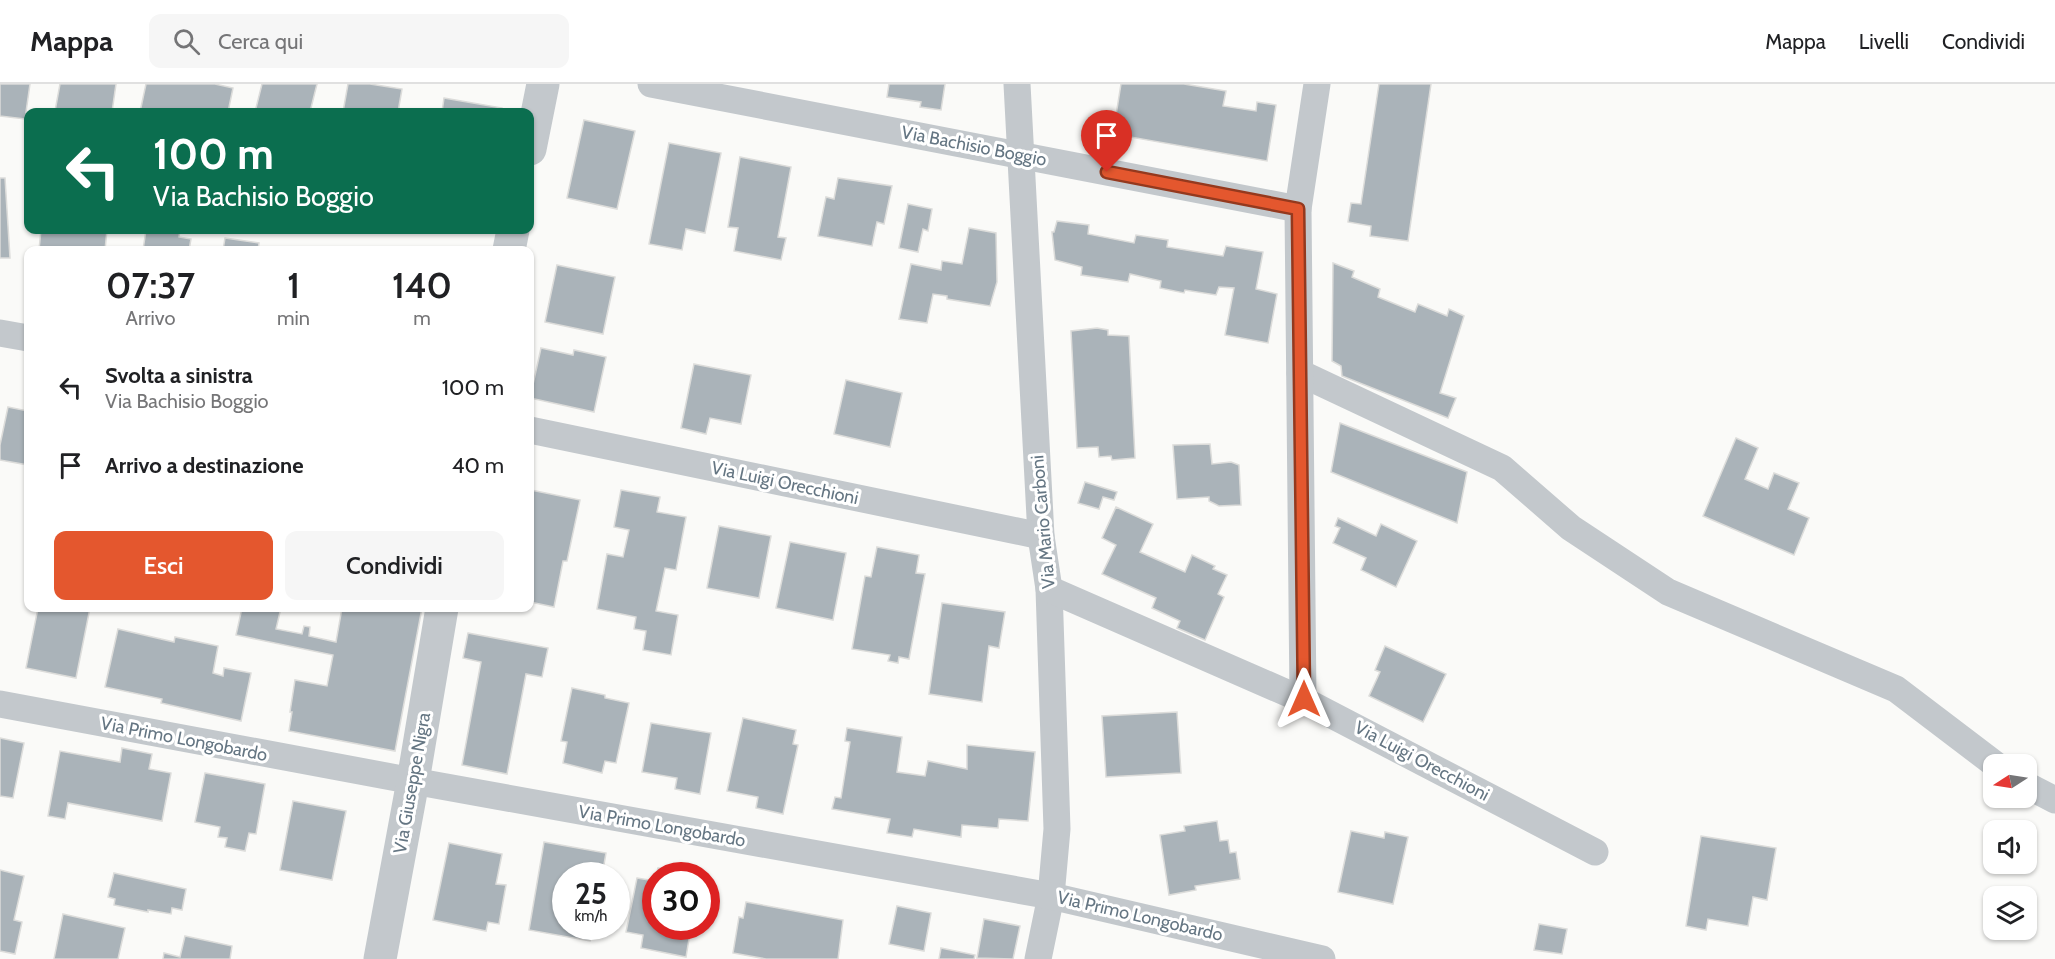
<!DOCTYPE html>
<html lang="it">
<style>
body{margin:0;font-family:Cabin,sans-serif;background:#f6f6f6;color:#202124;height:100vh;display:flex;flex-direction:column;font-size:22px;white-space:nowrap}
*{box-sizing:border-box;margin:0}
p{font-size:20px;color:#757577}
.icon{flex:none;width:33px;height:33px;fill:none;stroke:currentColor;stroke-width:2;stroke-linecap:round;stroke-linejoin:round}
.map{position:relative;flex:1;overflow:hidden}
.drawer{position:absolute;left:24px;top:162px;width:510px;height:366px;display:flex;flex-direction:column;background:#fff;border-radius:12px;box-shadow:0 2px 4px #0004}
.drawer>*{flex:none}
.hud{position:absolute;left:24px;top:24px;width:510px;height:126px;border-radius:12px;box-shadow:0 2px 4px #0004;background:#0b6e4f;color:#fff;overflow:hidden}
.needle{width:39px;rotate:258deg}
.fabs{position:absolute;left:1983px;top:670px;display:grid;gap:12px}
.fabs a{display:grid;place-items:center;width:54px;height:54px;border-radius:12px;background:#fff;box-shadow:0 2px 4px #0004;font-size:30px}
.speed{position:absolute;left:552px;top:778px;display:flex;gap:12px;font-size:30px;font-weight:700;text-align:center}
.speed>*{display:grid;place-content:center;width:78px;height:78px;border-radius:50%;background:#fff;box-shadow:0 2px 4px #0004;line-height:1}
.speed small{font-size:15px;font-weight:400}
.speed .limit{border:9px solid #d22;background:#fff;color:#111}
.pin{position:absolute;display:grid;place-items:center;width:51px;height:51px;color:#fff;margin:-62px -26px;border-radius:50% 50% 50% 0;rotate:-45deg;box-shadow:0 0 6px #0007}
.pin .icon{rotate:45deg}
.me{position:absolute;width:66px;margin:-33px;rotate:0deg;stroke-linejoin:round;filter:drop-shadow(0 0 4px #0008)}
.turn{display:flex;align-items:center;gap:21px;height:126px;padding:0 30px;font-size:27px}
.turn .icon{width:78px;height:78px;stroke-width:2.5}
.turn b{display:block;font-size:42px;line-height:51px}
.eta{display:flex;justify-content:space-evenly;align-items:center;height:102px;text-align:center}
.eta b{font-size:36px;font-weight:600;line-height:42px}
.action{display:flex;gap:12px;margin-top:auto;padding:12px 30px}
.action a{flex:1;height:69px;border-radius:12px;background:#e4572e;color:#fff;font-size:24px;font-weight:600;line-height:69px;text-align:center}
.action a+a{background:#f6f6f6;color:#202124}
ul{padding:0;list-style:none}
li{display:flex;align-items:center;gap:18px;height:78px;padding:0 30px}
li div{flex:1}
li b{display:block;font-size:22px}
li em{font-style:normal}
header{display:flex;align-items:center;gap:36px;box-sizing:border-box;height:84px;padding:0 30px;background:#fff;border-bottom:2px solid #e0e0e0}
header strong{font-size:28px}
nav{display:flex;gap:33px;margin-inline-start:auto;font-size:21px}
.search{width:420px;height:54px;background:#f6f6f6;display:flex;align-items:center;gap:15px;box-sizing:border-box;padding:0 21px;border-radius:12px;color:#757577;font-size:22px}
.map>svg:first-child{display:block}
</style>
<header>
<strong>Mappa</strong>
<div class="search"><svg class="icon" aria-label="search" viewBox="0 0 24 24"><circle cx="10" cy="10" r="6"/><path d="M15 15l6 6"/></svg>Cerca qui</div>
<nav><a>Mappa</a><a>Livelli</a><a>Condividi</a></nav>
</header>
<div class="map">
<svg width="2055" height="875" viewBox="0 0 2055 875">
<rect width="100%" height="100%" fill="#fafaf8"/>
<g fill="#aab3b9" stroke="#dcdcda" stroke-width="1.5">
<path d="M 0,0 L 30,0 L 25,35 L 0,32 Z"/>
<path d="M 60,0 L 116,0 L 112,28 L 55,27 Z"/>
<path d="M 146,0 L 215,0 L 233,4 L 228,28 L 140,28 Z"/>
<path d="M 262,0 L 317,0 L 310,28 L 255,28 Z"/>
<path d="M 348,0 L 370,0 L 402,5 L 398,28 L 343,28 Z"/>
<path d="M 889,0 L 945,0 L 941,26 L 920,23 L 921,18 L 887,13 Z"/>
<path d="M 1121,0 L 1184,0 L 1226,7 L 1223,22 L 1256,27 L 1257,18 L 1276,21 L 1267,77 L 1113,50 Z"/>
<path d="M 1379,0 L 1431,0 L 1408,157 L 1370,152 L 1371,142 L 1348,138 L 1351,119 L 1361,120 Z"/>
<path d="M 444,14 L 502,24 L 501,28 L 442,28 Z"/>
<path d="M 584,36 L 635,47 L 617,125 L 567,114 Z"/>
<path d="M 669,59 L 721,69 L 705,149 L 686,145 L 682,166 L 649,160 Z"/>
<path d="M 740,73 L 791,83 L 778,153 L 786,154 L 781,176 L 734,167 L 738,144 L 728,143 Z"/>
<path d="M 0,94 L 5,94 L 10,174 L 0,174 Z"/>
<path d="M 838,94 L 892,102 L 884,140 L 877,138 L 872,162 L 818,152 L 826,113 L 834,115 Z"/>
<path d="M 908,120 L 932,125 L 928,147 L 923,145 L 918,168 L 899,164 Z"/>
<path d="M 1057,137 L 1089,141 L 1088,150 L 1134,159 L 1136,151 L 1168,156 L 1167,163 L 1223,172 L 1226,162 L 1263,168 L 1256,205 L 1277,210 L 1268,259 L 1225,251 L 1234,204 L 1219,203 L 1216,211 L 1185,206 L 1184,209 L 1160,204 L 1161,197 L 1130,190 L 1128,198 L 1081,191 L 1082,183 L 1055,176 L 1052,148 L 1054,148 Z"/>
<path d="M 969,144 L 996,149 L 997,198 L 990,222 L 947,215 L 947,212 L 933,210 L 927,239 L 899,235 L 911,180 L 941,186 L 942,177 L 962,180 Z"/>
<path d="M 41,146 L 107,146 L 105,166 L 39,166 Z"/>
<path d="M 146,146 L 180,146 L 179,153 L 191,155 L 189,166 L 143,166 Z"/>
<path d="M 225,154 L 259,159 L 258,166 L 223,166 Z"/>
<path d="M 1333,179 L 1354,187 L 1352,193 L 1380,205 L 1378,213 L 1415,228 L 1418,220 L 1447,232 L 1449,225 L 1464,232 L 1440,309 L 1456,314 L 1448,334 L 1342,292 L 1341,282 L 1332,277 Z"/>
<path d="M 557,181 L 615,193 L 603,250 L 545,238 Z"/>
<path d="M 1097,244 L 1108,246 L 1108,251 L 1129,252 L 1135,374 L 1112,376 L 1111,372 L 1099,373 L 1098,363 L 1077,364 L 1071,247 Z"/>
<path d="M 541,264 L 573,271 L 574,266 L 606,273 L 594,328 L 530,314 Z"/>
<path d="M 694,280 L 751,291 L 741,340 L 710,334 L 706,350 L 681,344 Z"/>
<path d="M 846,296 L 902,309 L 890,363 L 834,350 Z"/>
<path d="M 8,323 L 28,327 L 28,381 L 0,376 L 0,361 Z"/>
<path d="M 1340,339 L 1467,388 L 1457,439 L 1331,388 Z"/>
<path d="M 1736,354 L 1758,364 L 1745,395 L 1768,405 L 1774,389 L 1799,399 L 1788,425 L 1809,434 L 1794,471 L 1703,432 Z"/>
<path d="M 1210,360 L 1212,380 L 1231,378 L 1239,381 L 1241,421 L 1219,422 L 1209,417 L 1209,413 L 1177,415 L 1173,361 Z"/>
<path d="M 1085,398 L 1117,408 L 1114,416 L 1103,413 L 1099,425 L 1078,419 Z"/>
<path d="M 531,406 L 580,416 L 567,477 L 563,477 L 554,523 L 530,518 L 530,415 Z"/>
<path d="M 621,406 L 660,413 L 657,428 L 686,433 L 676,486 L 665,484 L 656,527 L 678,531 L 671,571 L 643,566 L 646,547 L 634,545 L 636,533 L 597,525 L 607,470 L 623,473 L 629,446 L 614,443 Z"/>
<path d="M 1116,423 L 1153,440 L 1140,468 L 1185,488 L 1192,471 L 1215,482 L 1213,485 L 1227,491 L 1218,510 L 1224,513 L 1205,556 L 1177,544 L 1180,537 L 1152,524 L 1156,514 L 1102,490 L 1116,461 L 1102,454 Z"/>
<path d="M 1338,434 L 1376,452 L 1381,440 L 1417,457 L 1396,503 L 1361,486 L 1366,474 L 1333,459 L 1340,444 L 1335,442 Z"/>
<path d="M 719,442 L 771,452 L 759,514 L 707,504 Z"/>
<path d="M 790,458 L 846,469 L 833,536 L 776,524 Z"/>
<path d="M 877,463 L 919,471 L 916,489 L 925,490 L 909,575 L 899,573 L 898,579 L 888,577 L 890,571 L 852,565 L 865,492 L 871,493 Z"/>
<path d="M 942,519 L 1005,528 L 999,564 L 989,562 L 982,618 L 929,610 Z"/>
<path d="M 38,524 L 90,524 L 76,594 L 26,584 Z"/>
<path d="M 242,524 L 281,524 L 276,545 L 302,550 L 304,542 L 310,543 L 309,552 L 336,558 L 342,524 L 422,524 L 395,667 L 289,647 L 292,628 L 290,628 L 295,596 L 327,602 L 333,571 L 236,551 Z"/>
<path d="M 118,545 L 174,558 L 175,553 L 218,562 L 213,589 L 223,592 L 224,584 L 251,589 L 241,637 L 161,619 L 162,615 L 105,603 Z"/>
<path d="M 468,549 L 548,564 L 542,593 L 526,590 L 507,690 L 462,681 L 481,578 L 463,574 Z"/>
<path d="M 1385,562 L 1446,590 L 1423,638 L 1369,612 L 1380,588 L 1375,586 Z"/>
<path d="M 572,604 L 605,611 L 605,614 L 629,619 L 616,679 L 605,677 L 602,689 L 563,679 L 567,658 L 561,657 Z"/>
<path d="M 1177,628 L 1181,689 L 1106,693 L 1102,632 Z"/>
<path d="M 743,634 L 796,646 L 793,660 L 798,661 L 783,730 L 756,724 L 758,713 L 727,707 Z"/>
<path d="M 651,639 L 711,649 L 700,710 L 675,705 L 677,694 L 642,688 Z"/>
<path d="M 847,644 L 902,653 L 897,688 L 925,692 L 928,677 L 967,685 L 967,661 L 1035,668 L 1028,737 L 999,735 L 998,744 L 962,741 L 961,753 L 914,745 L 912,753 L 887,749 L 890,735 L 832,725 L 835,713 L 841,714 L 850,658 L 845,657 Z"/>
<path d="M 0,654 L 24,659 L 13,714 L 0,712 Z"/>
<path d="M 122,664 L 152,670 L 149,685 L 171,689 L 162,737 L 68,719 L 65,735 L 48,732 L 60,667 L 120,678 Z"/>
<path d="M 205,689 L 265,700 L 256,750 L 249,749 L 245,767 L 225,763 L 227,754 L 218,753 L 220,743 L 195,738 Z"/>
<path d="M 293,717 L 346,727 L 332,796 L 280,786 Z"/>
<path d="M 1217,737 L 1220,757 L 1228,756 L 1230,769 L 1236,768 L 1240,795 L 1195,802 L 1196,806 L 1169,811 L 1160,751 L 1185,747 L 1184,742 Z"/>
<path d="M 1351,747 L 1384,754 L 1385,748 L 1408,753 L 1393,820 L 1338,808 Z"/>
<path d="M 1701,752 L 1776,764 L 1767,816 L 1753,813 L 1748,842 L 1708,835 L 1706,846 L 1686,842 Z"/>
<path d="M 544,758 L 606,769 L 602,792 L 566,792 L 566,843 L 593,843 L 590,857 L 529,846 Z"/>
<path d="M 449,759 L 502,770 L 496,800 L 506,801 L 499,840 L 488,838 L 486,847 L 433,836 Z"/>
<path d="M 658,784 L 701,792 L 656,792 Z"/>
<path d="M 0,786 L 24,792 L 14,836 L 22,838 L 15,870 L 0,867 Z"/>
<path d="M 114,789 L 186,805 L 182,826 L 172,824 L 171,830 L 148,826 L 148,828 L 114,821 L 115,815 L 108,813 Z"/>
<path d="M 637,794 L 655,797 L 656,796 L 656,843 L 691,843 L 686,873 L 641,864 L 643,851 L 626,848 Z"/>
<path d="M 746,818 L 843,836 L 838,875 L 766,875 L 733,869 L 739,833 L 743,834 Z"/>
<path d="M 897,822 L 931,829 L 924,867 L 889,860 Z"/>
<path d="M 63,830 L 125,844 L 118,875 L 54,875 Z"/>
<path d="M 984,835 L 1020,842 L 1013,875 L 977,874 Z"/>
<path d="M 1539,840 L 1567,845 L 1562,870 L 1534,866 Z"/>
<path d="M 185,852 L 232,862 L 230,875 L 163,875 L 164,869 L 180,873 Z"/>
<path d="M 941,864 L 975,871 L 974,875 L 939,875 Z"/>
</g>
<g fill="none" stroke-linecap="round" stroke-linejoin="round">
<g stroke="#c3c8cc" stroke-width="27">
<path d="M 651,0 L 1298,125"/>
<path d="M 1017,0 L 1041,452 L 1049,505 L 1057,745 L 1051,812 L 1038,875"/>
<path d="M 0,249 L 28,254"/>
<path d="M 1300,289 L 1502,384 L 1571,444 L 1668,508 L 1896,605 L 1996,681"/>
<path d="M 530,346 L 1041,452"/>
<path d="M 1049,505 L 1303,616 L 1595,768"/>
<path d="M 1303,616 L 1298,125 L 1317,0"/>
<path d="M 0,620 L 413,697 L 1051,812 L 1322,875"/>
<path d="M 2026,701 L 2055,716"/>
</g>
<g stroke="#c3c8cc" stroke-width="33">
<path d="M 530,65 L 543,0"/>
<path d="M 509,166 L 513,146"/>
<path d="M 380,875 L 413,697 L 442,524"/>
</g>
</g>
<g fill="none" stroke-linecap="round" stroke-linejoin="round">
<g stroke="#94391e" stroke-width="15">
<path id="route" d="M 1107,88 L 1298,125 L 1304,615"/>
</g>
<use href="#route" stroke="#e4572e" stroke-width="10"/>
</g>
<g text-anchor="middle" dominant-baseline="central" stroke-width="6" stroke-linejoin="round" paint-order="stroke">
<g font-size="18" fill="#657683" stroke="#fff">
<text transform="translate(974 62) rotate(11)">Via Bachisio Boggio</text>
<text transform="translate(785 399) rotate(12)">Via Luigi Orecchioni</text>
<text transform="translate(1043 438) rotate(-95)">Via Mario Carboni</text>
<text transform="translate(184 655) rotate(11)">Via Primo Longobardo</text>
<text transform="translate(1422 677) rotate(28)">Via Luigi Orecchioni</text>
<text transform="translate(412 699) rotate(-80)">Via Giuseppe Nigra</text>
<text transform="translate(662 742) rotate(10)">Via Primo Longobardo</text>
<text transform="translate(1140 832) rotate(13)">Via Primo Longobardo</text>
</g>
</g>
</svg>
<div class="fabs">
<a><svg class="needle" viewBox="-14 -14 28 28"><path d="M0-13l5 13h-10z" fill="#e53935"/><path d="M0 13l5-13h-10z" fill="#757577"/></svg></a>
<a><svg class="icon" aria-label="sound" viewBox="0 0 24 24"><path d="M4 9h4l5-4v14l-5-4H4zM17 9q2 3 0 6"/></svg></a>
<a><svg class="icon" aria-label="layers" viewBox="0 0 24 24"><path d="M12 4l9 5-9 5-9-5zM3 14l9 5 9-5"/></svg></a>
</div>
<div class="speed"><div>25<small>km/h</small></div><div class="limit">30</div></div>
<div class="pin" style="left:1107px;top:88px;background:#d93025"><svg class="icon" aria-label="arrive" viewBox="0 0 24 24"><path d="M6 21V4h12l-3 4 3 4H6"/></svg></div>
<svg class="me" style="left:1304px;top:615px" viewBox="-20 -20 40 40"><path d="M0-17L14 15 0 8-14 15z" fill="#e4572e" stroke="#fff" stroke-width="4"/></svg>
<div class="hud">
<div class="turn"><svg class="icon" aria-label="left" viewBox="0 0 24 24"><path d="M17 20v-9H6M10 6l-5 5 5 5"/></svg><div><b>100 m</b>Via Bachisio Boggio</div></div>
</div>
<section class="drawer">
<div class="eta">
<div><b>07:37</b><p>Arrivo</p></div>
<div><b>1</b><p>min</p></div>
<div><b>140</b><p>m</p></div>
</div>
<ul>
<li><svg class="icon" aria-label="left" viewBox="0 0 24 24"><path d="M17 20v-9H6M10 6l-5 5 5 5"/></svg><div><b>Svolta a sinistra</b><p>Via Bachisio Boggio</p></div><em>100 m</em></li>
<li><svg class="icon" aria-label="arrive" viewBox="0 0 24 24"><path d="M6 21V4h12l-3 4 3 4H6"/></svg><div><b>Arrivo a destinazione</b></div><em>40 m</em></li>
</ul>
<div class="action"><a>Esci</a><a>Condividi</a></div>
</section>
</div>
